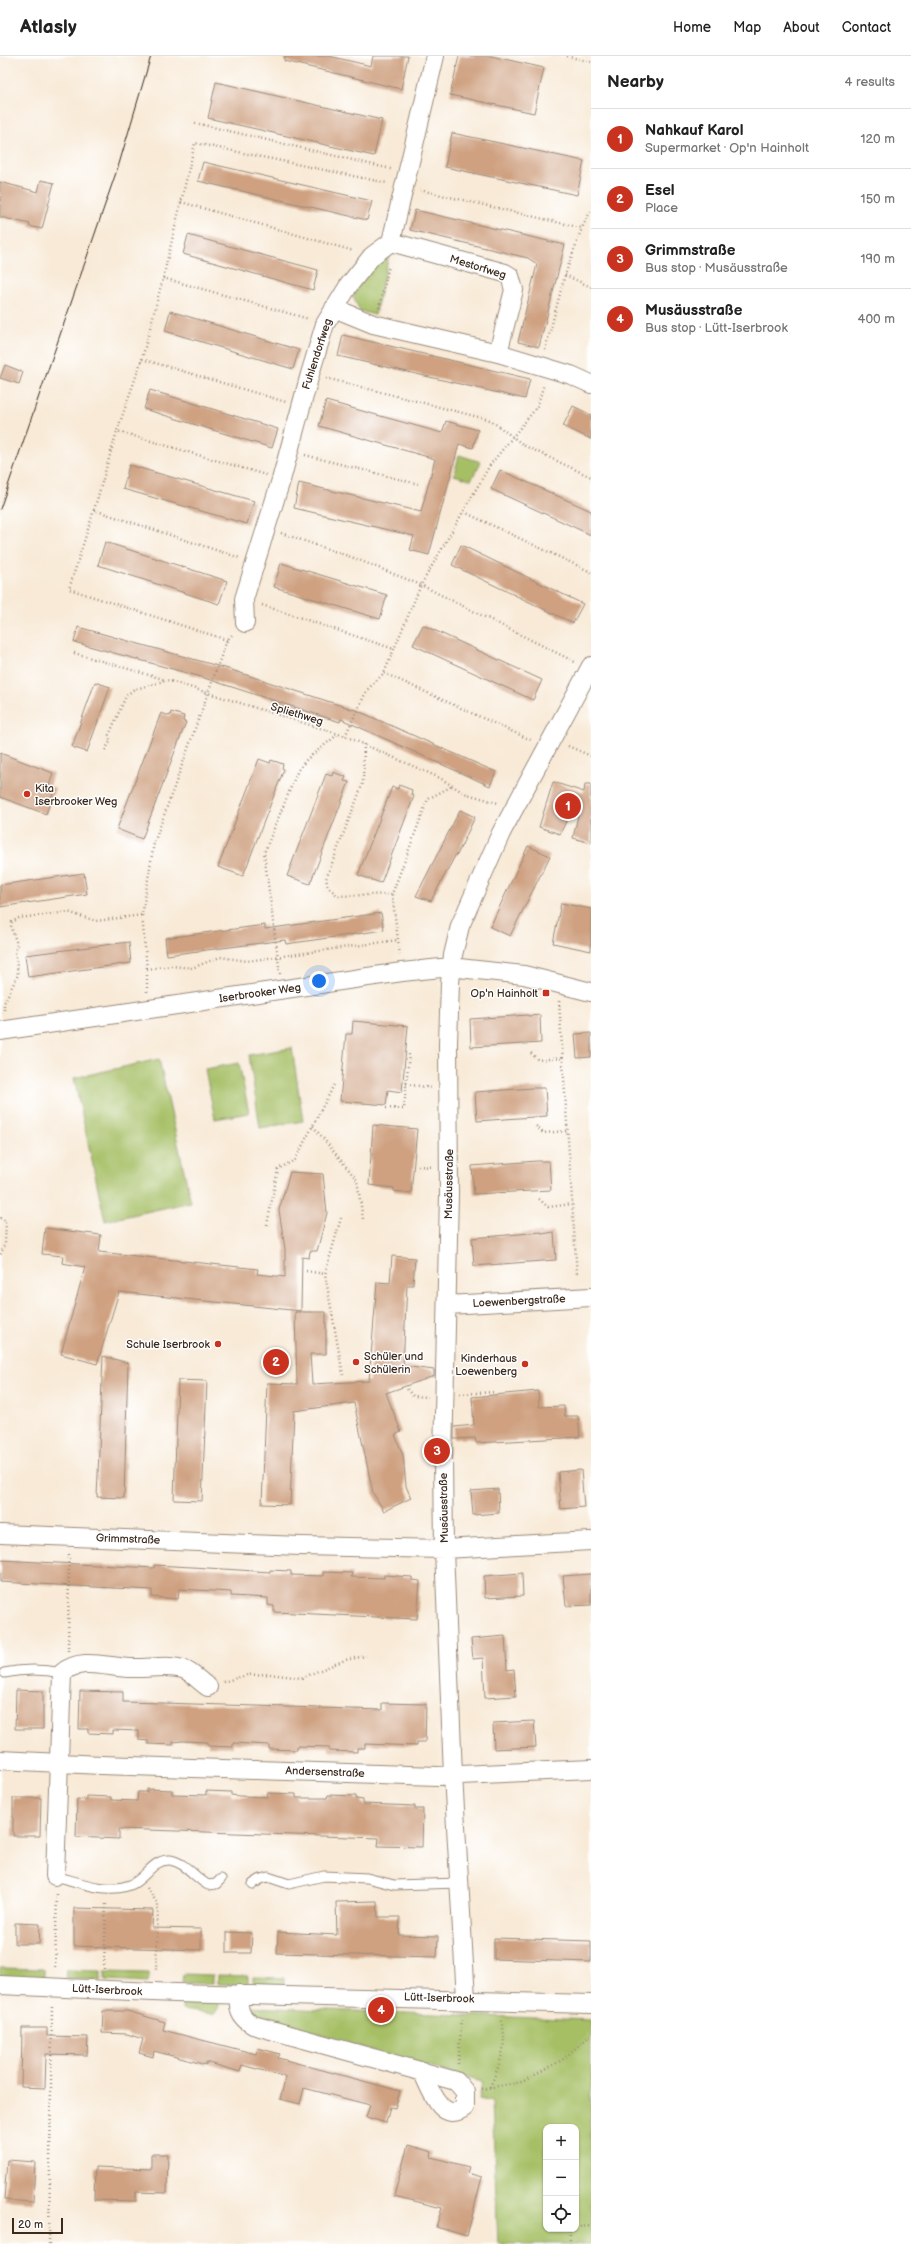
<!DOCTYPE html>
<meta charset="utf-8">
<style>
:root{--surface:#fff;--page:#f2f2f2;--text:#222;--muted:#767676;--line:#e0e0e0;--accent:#c8321e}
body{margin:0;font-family:"Balsamiq Sans",sans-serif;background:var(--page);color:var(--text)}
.controls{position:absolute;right:12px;bottom:12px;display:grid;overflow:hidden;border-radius:8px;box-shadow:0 1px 3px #0004}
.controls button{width:36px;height:36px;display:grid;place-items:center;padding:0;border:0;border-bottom:1px solid var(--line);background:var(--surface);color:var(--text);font:20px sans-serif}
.scale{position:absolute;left:12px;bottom:10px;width:51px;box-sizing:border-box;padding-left:4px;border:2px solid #3b2a1e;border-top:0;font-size:11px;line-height:14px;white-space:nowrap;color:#3b2a1e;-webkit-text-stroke:3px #fff;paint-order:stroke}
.you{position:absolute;left:319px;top:925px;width:14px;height:14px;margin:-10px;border:3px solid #fff;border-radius:50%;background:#1a73e8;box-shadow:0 0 0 6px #1a73e833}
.badge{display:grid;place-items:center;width:26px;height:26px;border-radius:50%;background:var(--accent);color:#fff;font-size:13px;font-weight:700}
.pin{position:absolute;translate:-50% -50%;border:2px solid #fff;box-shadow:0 1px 4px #0006}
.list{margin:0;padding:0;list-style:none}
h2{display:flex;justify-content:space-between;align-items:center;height:52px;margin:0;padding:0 16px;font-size:17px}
h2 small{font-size:13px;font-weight:400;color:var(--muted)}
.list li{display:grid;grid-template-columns:26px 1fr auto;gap:12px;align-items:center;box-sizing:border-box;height:60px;padding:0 16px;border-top:1px solid var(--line)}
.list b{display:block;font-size:15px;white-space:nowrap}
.list p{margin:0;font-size:13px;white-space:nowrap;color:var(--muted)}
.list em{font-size:13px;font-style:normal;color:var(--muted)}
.icon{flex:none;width:22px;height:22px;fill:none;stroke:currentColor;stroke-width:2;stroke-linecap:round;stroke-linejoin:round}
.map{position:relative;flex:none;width:591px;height:2188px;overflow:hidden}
header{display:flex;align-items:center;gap:24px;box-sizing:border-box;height:56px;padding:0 20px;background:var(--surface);border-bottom:1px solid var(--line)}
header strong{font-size:19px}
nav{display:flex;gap:22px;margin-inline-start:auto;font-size:14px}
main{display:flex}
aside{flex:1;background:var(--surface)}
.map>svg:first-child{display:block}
</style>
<header>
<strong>Atlasly</strong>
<nav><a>Home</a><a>Map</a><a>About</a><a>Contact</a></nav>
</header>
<main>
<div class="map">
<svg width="591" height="2188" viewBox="0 0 591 2188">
<rect width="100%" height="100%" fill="#fff"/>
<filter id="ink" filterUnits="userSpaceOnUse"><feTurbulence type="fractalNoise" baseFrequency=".025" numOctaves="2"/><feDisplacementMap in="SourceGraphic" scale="8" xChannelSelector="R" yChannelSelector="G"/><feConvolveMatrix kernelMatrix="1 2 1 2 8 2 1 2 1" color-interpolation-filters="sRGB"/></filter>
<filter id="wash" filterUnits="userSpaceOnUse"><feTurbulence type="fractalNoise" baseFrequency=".012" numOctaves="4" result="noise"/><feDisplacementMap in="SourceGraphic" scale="16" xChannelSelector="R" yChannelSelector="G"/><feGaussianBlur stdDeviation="0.9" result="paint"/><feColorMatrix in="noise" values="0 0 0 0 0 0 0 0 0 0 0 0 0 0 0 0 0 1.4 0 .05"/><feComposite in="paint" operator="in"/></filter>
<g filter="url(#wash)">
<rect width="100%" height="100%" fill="#f8ead7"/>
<!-- green -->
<path fill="#a6bf65" stroke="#707442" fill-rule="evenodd" d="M 390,195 L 375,259 L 360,255 L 354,243 L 354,236 L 381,200 Z
M 459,399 L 481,406 L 471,424 L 454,419 Z
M 292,992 L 303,1065 L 260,1072 L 249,999 Z
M 159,1003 L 191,1146 L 105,1165 L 74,1022 Z
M 239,1007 L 249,1057 L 215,1063 L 205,1013 Z
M 0,1912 L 44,1913 L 44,1922 L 0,1921 Z
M 67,1914 L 101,1915 L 101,1924 L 66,1923 Z
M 105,1916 L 148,1917 L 148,1926 L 105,1924 Z
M 183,1918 L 213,1919 L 213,1928 L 182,1927 Z
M 218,1919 L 248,1920 L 248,1929 L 218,1928 Z
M 253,1921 L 284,1922 L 284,1930 L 253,1929 Z
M 183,1943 L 218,1944 L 218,1953 L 213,1958 L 182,1954 Z
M 249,1951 L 591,1964 L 591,2188 L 498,2188 L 492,2046 L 479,2043 L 482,2026 L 258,1962 L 249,1955 ZM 546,2071 L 576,2071 L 576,2173 L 546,2173 Z"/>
<g id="blocks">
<!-- building -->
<path fill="#cfa181" d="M 285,0 L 329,0 L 371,10 L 373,0 L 408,0 L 401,33 L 284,5 Z
M 459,0 L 491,0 L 544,12 L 534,57 L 450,39 Z
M 216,26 L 382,64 L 374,100 L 208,62 Z
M 452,77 L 584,105 L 577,139 L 445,111 Z
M 203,106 L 372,145 L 367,164 L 198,125 Z
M 41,124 L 54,127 L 42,173 L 29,170 L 30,168 L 0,161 L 0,126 L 38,136 Z
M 415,154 L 565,189 L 539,291 L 518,286 L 537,208 L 528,202 L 410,174 Z
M 188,179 L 318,214 L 313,234 L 183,198 Z
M 170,255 L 299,294 L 293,313 L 165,275 Z
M 343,279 L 530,323 L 525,343 L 338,300 Z
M 5,309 L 23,316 L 19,328 L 0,322 Z
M 150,334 L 278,373 L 272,392 L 144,353 Z
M 326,345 L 442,377 L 446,365 L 478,374 L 473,392 L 459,388 L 429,499 L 410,494 L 414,480 L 294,452 L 299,427 L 421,456 L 435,403 L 319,370 Z
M 573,350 L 591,359 L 591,383 L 563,370 Z
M 129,409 L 254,445 L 247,468 L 123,433 Z
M 500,414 L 591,455 L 591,479 L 491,433 Z
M 105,486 L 227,525 L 219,548 L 98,509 Z
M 461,489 L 583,548 L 573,567 L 452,509 Z
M 281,507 L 387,539 L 380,563 L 274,531 Z
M 423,569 L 542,624 L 533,644 L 413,589 Z
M 78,571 L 225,612 L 358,655 L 496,716 L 490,730 L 341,663 L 340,666 L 198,620 L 74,586 Z
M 95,626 L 110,631 L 87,696 L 72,691 Z
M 171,656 L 184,660 L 183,665 L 186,666 L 142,783 L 117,773 L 161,657 L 170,660 Z
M 0,697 L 53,717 L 49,730 L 55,732 L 46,758 L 0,741 Z
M 259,703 L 270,707 L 271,704 L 283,708 L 282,712 L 284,713 L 243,820 L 218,811 Z
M 333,716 L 346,721 L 344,725 L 349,726 L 310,828 L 287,820 L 326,718 L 332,720 Z
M 553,726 L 584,736 L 585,728 L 591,728 L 591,787 L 573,782 L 580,751 L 574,749 L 560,778 L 539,771 Z
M 399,729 L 412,734 L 411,738 L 414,740 L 381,827 L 358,819 L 392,731 L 398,733 Z
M 460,754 L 475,761 L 457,799 L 456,798 L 431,845 L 416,840 Z
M 528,790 L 550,800 L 510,880 L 490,871 Z
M 84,817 L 87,838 L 0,851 L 0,829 Z
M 561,847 L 591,853 L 591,895 L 553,887 Z
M 381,857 L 384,874 L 286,888 L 285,884 L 167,899 L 165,882 L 265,869 L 265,873 Z
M 129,886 L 131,907 L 28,921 L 25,899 Z
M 528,959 L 528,960 L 540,959 L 541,987 L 471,991 L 470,963 Z
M 353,965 L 408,970 L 402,1036 L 388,1034 L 386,1049 L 340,1045 L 346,978 L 352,978 Z
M 591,977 L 591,1001 L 577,1002 L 575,978 Z
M 533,1032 L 545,1032 L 547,1060 L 477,1065 L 475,1036 Z
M 373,1069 L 417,1073 L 411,1137 L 394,1135 L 394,1132 L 369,1129 Z
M 537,1105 L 549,1105 L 551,1134 L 474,1138 L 472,1110 Z
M 290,1116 L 323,1118 L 327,1157 L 317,1195 L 310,1195 L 309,1202 L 302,1201 L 301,1255 L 119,1236 L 97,1308 L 61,1298 L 85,1211 L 62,1207 L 63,1200 L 42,1198 L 45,1172 L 101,1179 L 99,1196 L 258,1213 L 257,1218 L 285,1221 L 285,1193 L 279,1154 Z
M 542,1176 L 542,1178 L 554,1176 L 556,1204 L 474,1210 L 472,1182 Z
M 392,1200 L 415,1202 L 413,1229 L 407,1229 L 403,1310 L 434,1314 L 434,1320 L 386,1337 L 401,1376 L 395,1379 L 403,1399 L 406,1430 L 411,1442 L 384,1455 L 373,1437 L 354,1347 L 294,1355 L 290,1449 L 262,1448 L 267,1327 L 297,1328 L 295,1256 L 326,1256 L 326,1298 L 310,1298 L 312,1328 L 369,1325 L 377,1226 L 390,1227 Z
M 103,1300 L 128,1307 L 124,1442 L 97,1441 Z
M 178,1324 L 207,1325 L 202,1445 L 174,1444 Z
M 538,1335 L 539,1351 L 564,1350 L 565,1360 L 578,1360 L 580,1381 L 476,1387 L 475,1382 L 454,1383 L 454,1371 L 474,1369 L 472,1341 Z
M 581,1414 L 584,1451 L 561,1453 L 558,1416 Z
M 498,1433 L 499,1457 L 473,1459 L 471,1435 Z
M 0,1504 L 154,1512 L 154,1509 L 192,1511 L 270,1516 L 270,1514 L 291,1515 L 291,1519 L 323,1520 L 323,1516 L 352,1517 L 351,1521 L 384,1522 L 384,1519 L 412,1521 L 412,1524 L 420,1525 L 417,1563 L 274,1556 L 274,1550 L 268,1549 L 268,1542 L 231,1540 L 231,1536 L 179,1533 L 178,1543 L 152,1541 L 152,1534 L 0,1526 Z
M 522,1517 L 523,1540 L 485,1542 L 484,1520 Z
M 591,1518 L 591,1549 L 566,1550 L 563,1520 Z
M 505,1580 L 507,1614 L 514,1613 L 516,1640 L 485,1642 L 483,1602 L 473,1603 L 471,1583 Z
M 16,1634 L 43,1635 L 43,1673 L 15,1673 Z
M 80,1635 L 123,1636 L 123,1646 L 162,1647 L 382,1654 L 382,1647 L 426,1648 L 425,1686 L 417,1686 L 417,1690 L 365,1688 L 365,1692 L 357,1692 L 357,1696 L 329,1695 L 329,1691 L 297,1690 L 297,1694 L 269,1693 L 269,1689 L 233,1687 L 233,1691 L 208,1690 L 208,1686 L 182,1685 L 173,1686 L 173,1689 L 148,1688 L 148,1685 L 139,1684 L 139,1675 L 113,1674 L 113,1678 L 88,1677 L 88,1673 L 79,1673 Z
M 534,1665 L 536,1691 L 494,1693 L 493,1667 Z
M 147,1733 L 172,1734 L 172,1738 L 206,1739 L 206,1735 L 231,1736 L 231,1739 L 240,1740 L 268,1741 L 267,1737 L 296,1738 L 296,1742 L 327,1742 L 328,1739 L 356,1740 L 356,1743 L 363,1744 L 363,1748 L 415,1750 L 415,1753 L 423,1753 L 422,1791 L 378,1790 L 379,1782 L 119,1773 L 119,1783 L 76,1781 L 77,1743 L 86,1744 L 86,1740 L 111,1741 L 111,1744 L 137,1745 L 138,1736 L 147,1736 Z
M 13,1742 L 41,1742 L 40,1780 L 13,1780 Z
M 377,1845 L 378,1861 L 400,1861 L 399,1879 L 438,1880 L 437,1901 L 277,1897 L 278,1876 L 337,1879 L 336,1846 Z
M 74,1852 L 153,1854 L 152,1872 L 201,1873 L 201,1894 L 74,1890 Z
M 15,1867 L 40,1868 L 39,1888 L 15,1888 Z
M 227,1876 L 252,1877 L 251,1897 L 227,1897 Z
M 494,1882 L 591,1885 L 591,1906 L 494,1903 Z
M 103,1955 L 127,1955 L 165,1966 L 163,1974 L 256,1998 L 258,1992 L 280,1998 L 278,2002 L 400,2035 L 395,2052 L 390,2051 L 386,2067 L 366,2061 L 370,2049 L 304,2032 L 300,2048 L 280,2043 L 286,2021 L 242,2009 L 240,2016 L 206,2006 L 206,2009 L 154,1995 L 153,2001 L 139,1997 L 143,1983 L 127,1978 L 102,1977 Z
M 22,1972 L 47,1972 L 47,1980 L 88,1981 L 87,1999 L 46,1998 L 45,2032 L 21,2031 Z
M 408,2089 L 432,2096 L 431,2101 L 469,2111 L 467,2117 L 482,2121 L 467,2180 L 436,2171 L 442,2152 L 394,2140 Z
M 151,2098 L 168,2098 L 167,2137 L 136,2136 L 136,2145 L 94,2144 L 95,2111 L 151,2113 Z
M 7,2104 L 35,2106 L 33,2146 L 4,2144 Z"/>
</g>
</g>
<g filter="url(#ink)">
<use href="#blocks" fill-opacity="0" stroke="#9a8a7a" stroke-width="1"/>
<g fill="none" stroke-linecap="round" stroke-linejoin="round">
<!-- service casing -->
<g stroke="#9a8a7a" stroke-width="11">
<path id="service" d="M 4,1617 C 24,1613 42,1613 62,1617
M 55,1820 C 79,1826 106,1838 130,1829 C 145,1824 152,1803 170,1804 C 185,1806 195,1822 208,1829 L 216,1828 L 221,1823
M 253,1828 L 261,1823 L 268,1821 L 289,1828 L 324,1820 L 367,1822 L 394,1829 L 460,1827"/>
</g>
<!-- minor casing -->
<g stroke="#9a8a7a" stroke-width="20">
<path id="minor" d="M 391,186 L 505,217 L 510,220 L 514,234 L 498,297
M 334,252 L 373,268 L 498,297 L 571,319 L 591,328
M 245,567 L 244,543 L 281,424 L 310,318 L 325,268 L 349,229 L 372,200 L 391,186 L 435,0
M 0,975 L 402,916 L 451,911 L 468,913 L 524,919 L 591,936
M 447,1249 L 591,1241
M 0,1478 L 301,1490 L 444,1493 L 591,1485
M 0,1704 L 101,1709 L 438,1720 L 591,1713
M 55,1820 L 62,1617 C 81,1600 109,1612 131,1612 C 149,1613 165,1608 183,1613 C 192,1616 200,1626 208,1631
M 0,1929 L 175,1937 L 591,1948
M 239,1938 C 238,1953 239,1961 253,1969 L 456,2025 L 465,2036 L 465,2051 C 441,2070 430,2031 422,2015
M 466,1943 L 453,1719 L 444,1493 L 443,1402 L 449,1138 L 448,987 L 450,927 L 453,899 L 460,870 L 501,777 L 591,610"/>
</g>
<!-- path -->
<path stroke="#9a8a7a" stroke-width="2.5" stroke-dasharray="1 3" stroke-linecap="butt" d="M 567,0 L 591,6
M 195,67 L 391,113
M 420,134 L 582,172 L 591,154
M 181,146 L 354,195
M 565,219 L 591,231
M 163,222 L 309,263
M 379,252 L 389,210
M 545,294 L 565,219 L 582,172
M 142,303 L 163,222 L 195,87 L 387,127
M 326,322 L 490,364 L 525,390 L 591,421
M 305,399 L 418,428
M 266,419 L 117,375 L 142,303 L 286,346
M 94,454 L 117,375
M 464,456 L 591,516
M 281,477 L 354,502 L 421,529 L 575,606
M 262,549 L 394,593
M 227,584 L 69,533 L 94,454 L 240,502
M 74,597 L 166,624
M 384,617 L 533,685
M 345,680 L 367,634 L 384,617 L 421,529 L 490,409 L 537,351 L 544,328
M 364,688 L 363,727 L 326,823 L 328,831 L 338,840 L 392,838
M 568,690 L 591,700
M 105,694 L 110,686 L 109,679 L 126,640 L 133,634 L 167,624 L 345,680 L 440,722 L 464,737 L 498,747
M 400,899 L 392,838 L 428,743 L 452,730
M 147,913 L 171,910 L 192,912 L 220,901 L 247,905 L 398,884
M 280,918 L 264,797 L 298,714 L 307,703 L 337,679
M 147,936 L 147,913 L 142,859 L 154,787 L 227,584 L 232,579
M 559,945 L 577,1220
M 4,958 L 4,947 L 18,919 L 15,896 L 17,888 L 11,871 L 12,866 L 19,862 L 68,856 L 96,865 L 142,859
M 531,997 L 538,1004 L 563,1002
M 406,1028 L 432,1032
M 386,1052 L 404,1053 L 409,998
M 313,1070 L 357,1124 L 363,1163
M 536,1070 L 543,1077 L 567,1075
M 418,1110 L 432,1111
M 539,1143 L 548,1151 L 572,1148
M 0,1162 L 6,1165 L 5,1188 L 0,1199
M 341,1162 L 325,1218 L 343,1319
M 267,1169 L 278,1113 L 295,1104 L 334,1029
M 306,1215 L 325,1218
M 407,1333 L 413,1340 L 428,1341
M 460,1338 L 495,1336
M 68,1595 L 69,1498
M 223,1626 L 247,1619 L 270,1618 L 301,1622 L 345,1604 L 366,1600
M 147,1832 L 158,1848 L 156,1915
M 55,1911 L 57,1836
M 104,1913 L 106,1845
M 458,2008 L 462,1961
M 490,2031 C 499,2010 510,1985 500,1963
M 481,2033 L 522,2026 L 562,2004 L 591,1979
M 576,2171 L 591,2170
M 49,2188 L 52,1948
M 570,2188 L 570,2173"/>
<!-- service -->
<use href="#service" stroke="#fff" stroke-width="9"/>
<!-- minor -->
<use href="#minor" stroke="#fff" stroke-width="18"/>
<!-- tram -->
<path stroke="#3b2a1e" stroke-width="1" d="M 0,453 L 119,108 L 151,0"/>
</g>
</g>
<!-- markers -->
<g fill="#c8321e" stroke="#fff" stroke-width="1.5">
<circle cx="27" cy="738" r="4"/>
<rect x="542" y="933" width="8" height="8" rx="2"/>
<circle cx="218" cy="1288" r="4"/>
<circle cx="356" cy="1306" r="4"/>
<circle cx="525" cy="1308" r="4"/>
</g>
<g text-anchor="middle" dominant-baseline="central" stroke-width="3" stroke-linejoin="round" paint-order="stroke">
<!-- street labels -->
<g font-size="11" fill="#3b2a1e" stroke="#fff">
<text transform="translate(478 211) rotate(17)">Mestorfweg</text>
<text transform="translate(317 298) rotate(-72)">Fuhlendorfweg</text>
<text transform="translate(297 658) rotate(17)">Spliethweg</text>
<text transform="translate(260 937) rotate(-8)">Iserbrooker Weg</text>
<text transform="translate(449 1128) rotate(-89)">Musäusstraße</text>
<text transform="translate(519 1245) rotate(-3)">Loewenbergstraße</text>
<text transform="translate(444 1452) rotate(-91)">Musäusstraße</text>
<text transform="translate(128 1483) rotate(2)">Grimmstraße</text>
<text transform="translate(325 1716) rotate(2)">Andersenstraße</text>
<text transform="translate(107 1934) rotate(3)">Lütt-Iserbrook</text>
<text transform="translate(439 1942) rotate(2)">Lütt-Iserbrook</text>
</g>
<!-- poi labels -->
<g font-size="11" fill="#3b2a1e" stroke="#fff" text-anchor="end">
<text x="35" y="732" text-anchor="start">Kita<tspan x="35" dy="13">Iserbrooker Weg</tspan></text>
<text x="538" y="937">Op'n Hainholt</text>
<text x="210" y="1288">Schule Iserbrook</text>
<text x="364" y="1300" text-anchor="start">Schüler und<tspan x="364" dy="13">Schülerin</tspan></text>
<text x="517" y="1302">Kinderhaus<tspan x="517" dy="13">Loewenberg</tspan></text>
</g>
</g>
</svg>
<div class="controls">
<button>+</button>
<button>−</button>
<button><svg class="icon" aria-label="locate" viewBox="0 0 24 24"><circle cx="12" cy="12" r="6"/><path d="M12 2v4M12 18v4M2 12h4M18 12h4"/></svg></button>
</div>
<div class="scale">20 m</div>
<div class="you"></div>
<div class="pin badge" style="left:568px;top:750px">1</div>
<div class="pin badge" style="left:276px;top:1306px">2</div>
<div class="pin badge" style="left:437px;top:1395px">3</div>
<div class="pin badge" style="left:381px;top:1954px">4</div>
</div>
<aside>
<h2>Nearby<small>4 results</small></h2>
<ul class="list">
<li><span class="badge">1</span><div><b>Nahkauf Karol</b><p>Supermarket · Op'n Hainholt</p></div><em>120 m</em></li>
<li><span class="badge">2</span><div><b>Esel</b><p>Place</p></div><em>150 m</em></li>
<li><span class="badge">3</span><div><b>Grimmstraße</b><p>Bus stop · Musäusstraße</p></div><em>190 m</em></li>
<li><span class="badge">4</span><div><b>Musäusstraße</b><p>Bus stop · Lütt-Iserbrook</p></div><em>400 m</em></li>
</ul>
</aside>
</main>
